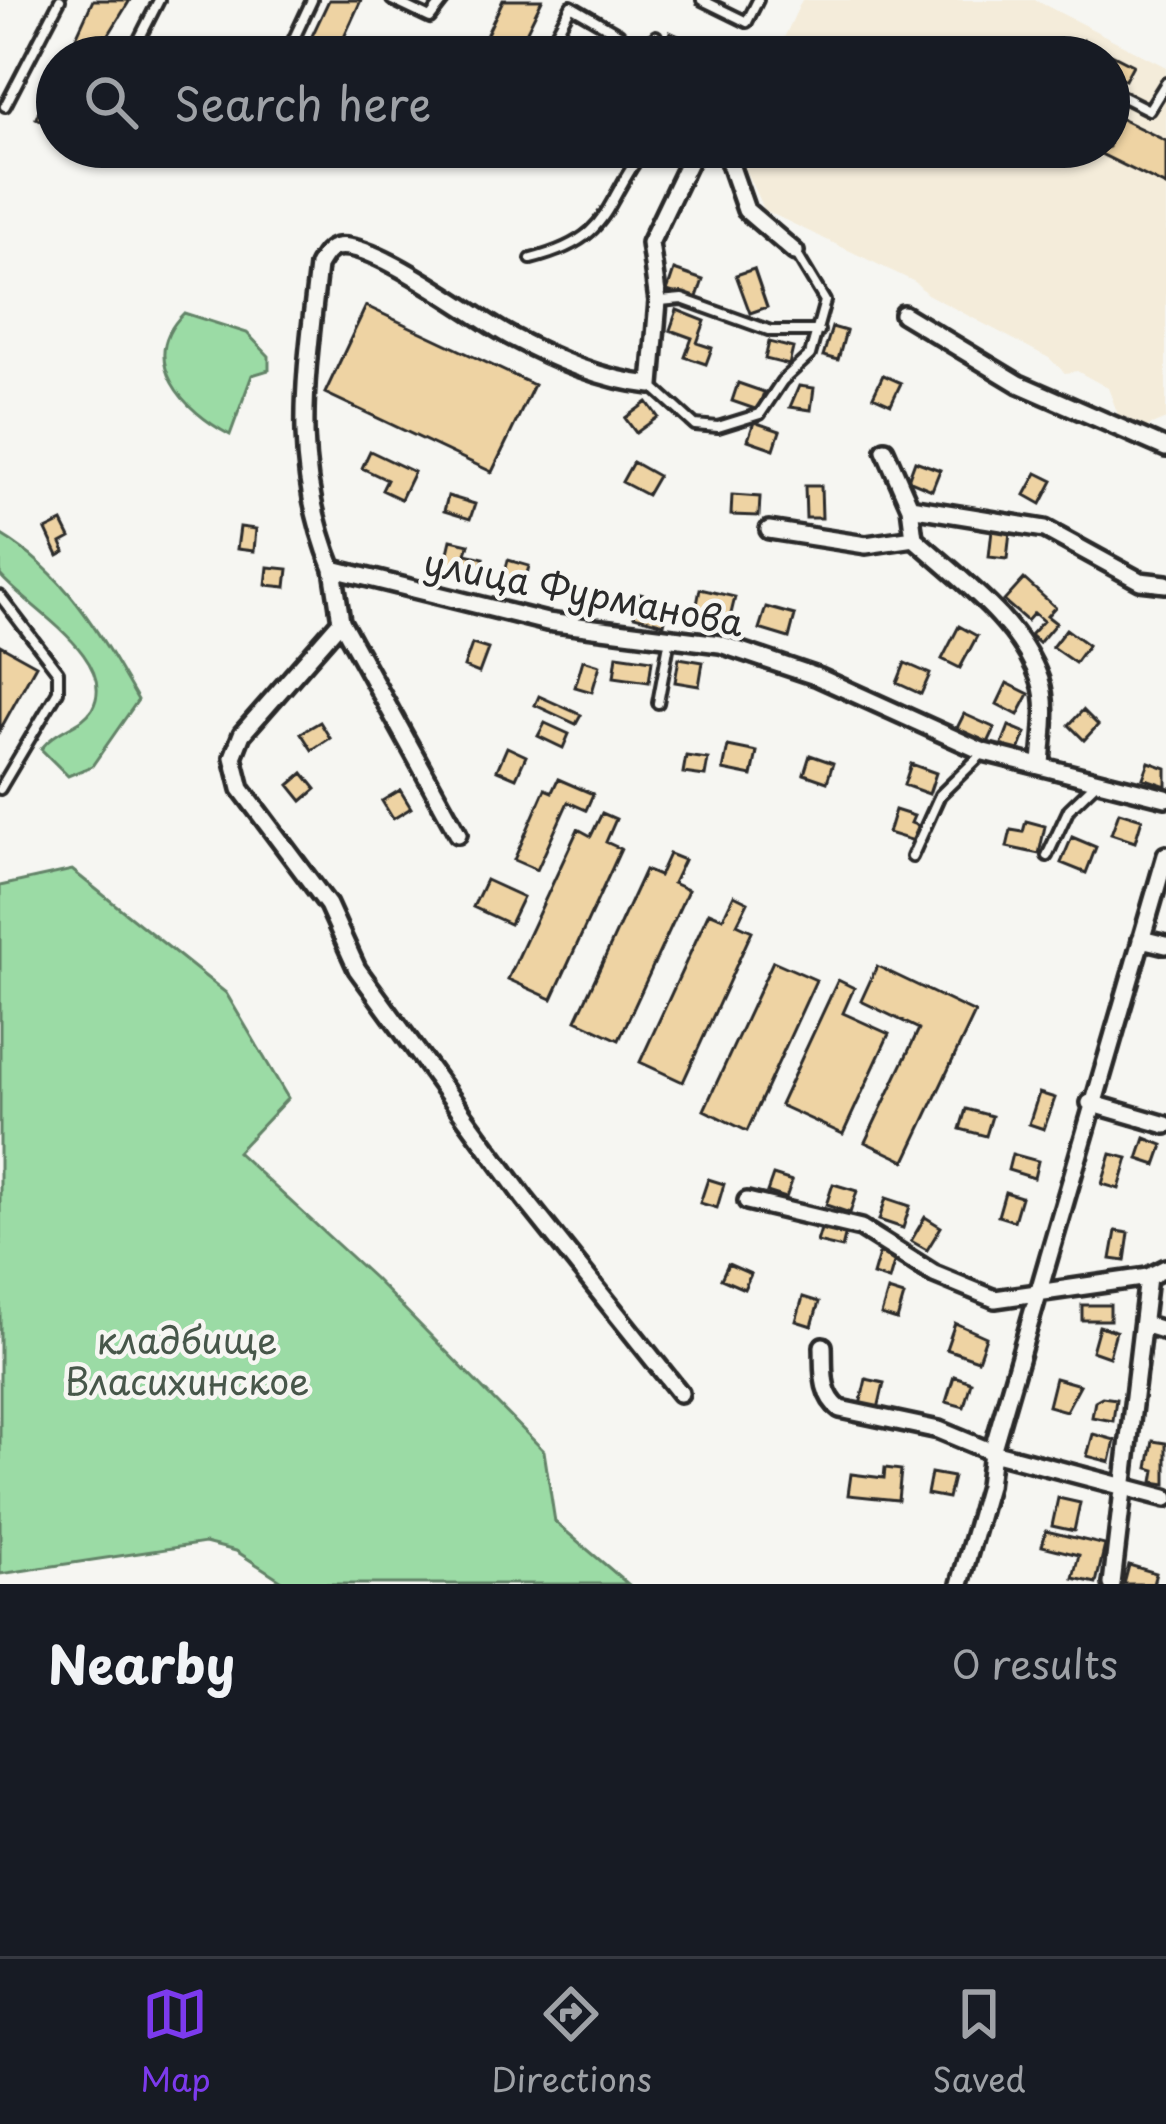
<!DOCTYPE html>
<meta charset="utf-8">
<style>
:root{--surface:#171b24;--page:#242831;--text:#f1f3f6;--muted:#9ea1a6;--line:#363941;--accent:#7c3aed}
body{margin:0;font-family:"Playpen Sans",sans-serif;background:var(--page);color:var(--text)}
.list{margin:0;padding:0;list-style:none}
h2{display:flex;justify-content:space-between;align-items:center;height:156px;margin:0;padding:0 48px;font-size:51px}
h2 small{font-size:39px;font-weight:400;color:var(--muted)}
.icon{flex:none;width:66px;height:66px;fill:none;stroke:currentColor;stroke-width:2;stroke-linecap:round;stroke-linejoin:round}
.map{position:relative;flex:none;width:1166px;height:1584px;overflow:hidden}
.search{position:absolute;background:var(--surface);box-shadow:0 3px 9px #0004;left:36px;right:36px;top:36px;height:132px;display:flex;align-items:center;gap:30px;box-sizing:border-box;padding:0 42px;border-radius:66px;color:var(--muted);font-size:45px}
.sheet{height:372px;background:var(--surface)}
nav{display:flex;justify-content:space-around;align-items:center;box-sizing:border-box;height:168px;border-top:3px solid var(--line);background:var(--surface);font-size:33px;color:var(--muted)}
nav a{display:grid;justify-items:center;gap:6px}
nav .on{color:var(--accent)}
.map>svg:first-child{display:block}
</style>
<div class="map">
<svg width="1166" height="1584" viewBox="0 0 1166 1584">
<rect width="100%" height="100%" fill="#f6f6f2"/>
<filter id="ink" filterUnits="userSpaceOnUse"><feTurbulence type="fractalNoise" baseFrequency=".00833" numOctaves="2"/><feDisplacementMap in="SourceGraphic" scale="24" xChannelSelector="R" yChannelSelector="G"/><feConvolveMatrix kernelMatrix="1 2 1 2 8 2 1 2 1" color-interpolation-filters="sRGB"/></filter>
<g filter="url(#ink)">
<!-- built -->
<path fill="#f4ecda" d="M 802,0 L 1035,0 L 1166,67 L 1166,419 L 1142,429 L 1119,417 L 1108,388 L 1077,371 L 1065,373 L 1049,358 L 927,294 L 915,282 L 764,210 L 734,147 L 1109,147 L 1109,57 L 775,57 Z"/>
<!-- green -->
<path fill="#9bdba5" stroke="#638368" stroke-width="3" d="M 184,313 L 247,333 L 269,356 L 269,370 L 252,375 L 230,435 C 184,411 136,360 184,313 Z
M 0,534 C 67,574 100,634 138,700 L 92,766 L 68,776 L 41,749 C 57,728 82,726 92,709 C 120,659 28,608 0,575 Z
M 72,870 L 226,993 L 288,1098 L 237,1152 L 374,1278 L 544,1451 L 555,1522 L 628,1584 L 287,1584 L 236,1551 L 205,1543 L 0,1574 L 0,886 Z"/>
<!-- building -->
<path fill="#eed3a3" stroke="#2b2b2b" stroke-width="3" d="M 93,0 L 130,0 L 95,57 L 67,57 Z
M 329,0 L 361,0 L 335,57 L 302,57 Z
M 503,0 L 542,0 L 514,57 L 476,57 Z
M 670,32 L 699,45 L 693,57 L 658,57 Z
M 1084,40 L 1133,65 L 1125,80 L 1109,72 L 1109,57 L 1076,55 Z
M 57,69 L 57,129 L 36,118 Z
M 1115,116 L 1166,141 L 1166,186 L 1097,152 L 1109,147 Z
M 754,269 L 767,307 L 750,313 L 736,275 Z
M 674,270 L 703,280 L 696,300 L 667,291 Z
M 366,306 L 534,385 L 492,472 L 325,393 Z
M 677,310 L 705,321 L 697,343 L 712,348 L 706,364 L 685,357 L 692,338 L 670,330 Z
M 832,327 L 846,331 L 838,360 L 823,356 Z
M 769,342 L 793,348 L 789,365 L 765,359 Z
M 883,375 L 901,383 L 891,404 L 873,396 Z
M 738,383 L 764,392 L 758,410 L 732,401 Z
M 799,386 L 814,388 L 811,410 L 790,407 Z
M 647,402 L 658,417 L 636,433 L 625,418 Z
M 754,422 L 780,431 L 774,449 L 748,440 Z
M 370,451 L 414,472 L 401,499 L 382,490 L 387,480 L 362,468 Z
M 915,461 L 940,470 L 932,490 L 908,480 Z
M 633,462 L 658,476 L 647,495 L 622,482 Z
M 1037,473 L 1053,481 L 1041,504 L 1025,495 Z
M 805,486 L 821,486 L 822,518 L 806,518 Z
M 732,495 L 760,497 L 759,516 L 731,515 Z
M 448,496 L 475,504 L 470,519 L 444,511 Z
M 62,522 L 70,538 L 61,543 L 65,552 L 58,556 L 46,530 Z
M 240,527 L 256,529 L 254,551 L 237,549 Z
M 992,530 L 1010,532 L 1007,559 L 989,557 Z
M 451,540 L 469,544 L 466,554 L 484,558 L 478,579 L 445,565 Z
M 508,560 L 529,566 L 522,593 L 501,587 Z
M 268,567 L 288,569 L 286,587 L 266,585 Z
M 1024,579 L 1055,607 L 1047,616 L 1056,623 L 1039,643 L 1030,635 L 1043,621 L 1034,613 L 1027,621 L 1004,601 Z
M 700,589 L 735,597 L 729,622 L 695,615 Z
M 640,594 L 669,601 L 664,624 L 634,616 Z
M 766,607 L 795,615 L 789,638 L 759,629 Z
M 959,626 L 977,636 L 960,668 L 942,659 Z
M 1066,629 L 1088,645 L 1075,663 L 1052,647 Z
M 472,644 L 488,649 L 479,673 L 464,667 Z
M 0,645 L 36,665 L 0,730 Z
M 617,655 L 652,660 L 649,682 L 614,677 Z
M 679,658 L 703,662 L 699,686 L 675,682 Z
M 583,660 L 600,665 L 592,692 L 575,687 Z
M 905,663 L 930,674 L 921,694 L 897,683 Z
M 1007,683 L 1029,694 L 1018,715 L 997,704 Z
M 539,696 L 581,715 L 576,724 L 535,705 Z
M 1083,710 L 1098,725 L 1084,740 L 1069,725 Z
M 964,714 L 995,728 L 987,745 L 956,730 Z
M 320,722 L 330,738 L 312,750 L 301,733 Z
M 545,723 L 569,734 L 563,748 L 538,736 Z
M 1009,726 L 1026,733 L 1017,755 L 1000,749 Z
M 728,746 L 757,752 L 752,776 L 723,770 Z
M 507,747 L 526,756 L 516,778 L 497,770 Z
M 810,755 L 833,763 L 827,782 L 804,774 Z
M 686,756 L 708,759 L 705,776 L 683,773 Z
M 1149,762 L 1166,768 L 1166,786 L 1143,778 Z
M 911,764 L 936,773 L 929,794 L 904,785 Z
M 303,773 L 316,789 L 302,801 L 289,785 Z
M 558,779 L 593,794 L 586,810 L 568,802 L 537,870 L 514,860 L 545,789 L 552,792 Z
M 400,790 L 411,808 L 393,819 L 382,801 Z
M 895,810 L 914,816 L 911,823 L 919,826 L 914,841 L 888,833 Z
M 1119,812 L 1142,819 L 1135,842 L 1111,834 Z
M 602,813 L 616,819 L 606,842 L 621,849 L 552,999 L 508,979 L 578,829 L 591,836 Z
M 1026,821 L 1045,826 L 1039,854 L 1007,847 L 1011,830 L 1023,832 Z
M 1072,837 L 1096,847 L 1086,873 L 1061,863 Z
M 669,854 L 684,860 L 673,883 L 688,890 L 619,1040 L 576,1020 L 645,870 L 659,876 Z
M 486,880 L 523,897 L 510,924 L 473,907 Z
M 734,895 L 748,902 L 737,924 L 752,931 L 683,1082 L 640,1062 L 709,912 L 723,918 Z
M 773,961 L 816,980 L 747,1131 L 704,1110 Z
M 877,966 L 975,1013 L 905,1161 L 865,1142 L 919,1029 L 861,1001 Z
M 838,980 L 854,988 L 843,1013 L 889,1034 L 843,1134 L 780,1105 Z
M 1039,1093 L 1055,1098 L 1044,1129 L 1029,1124 Z
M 966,1109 L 992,1116 L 986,1136 L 960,1129 Z
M 1145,1138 L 1163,1145 L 1156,1165 L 1138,1159 Z
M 1012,1154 L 1038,1161 L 1034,1178 L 1008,1170 Z
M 1111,1154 L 1128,1158 L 1119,1189 L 1102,1184 Z
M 773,1175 L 792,1181 L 786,1198 L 767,1192 Z
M 708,1179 L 724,1184 L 717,1208 L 700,1203 Z
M 833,1184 L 857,1191 L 850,1213 L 826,1205 Z
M 1005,1192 L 1021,1197 L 1014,1221 L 998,1216 Z
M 886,1198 L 910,1206 L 903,1228 L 879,1220 Z
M 925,1217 L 941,1227 L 927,1250 L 911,1241 Z
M 822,1226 L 846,1232 L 842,1248 L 817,1242 Z
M 1116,1231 L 1129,1233 L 1125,1261 L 1111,1259 Z
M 880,1251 L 896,1256 L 889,1280 L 873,1275 Z
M 728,1264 L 751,1274 L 744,1289 L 721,1279 Z
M 888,1291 L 904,1296 L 897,1320 L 881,1315 Z
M 803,1297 L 819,1302 L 812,1326 L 796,1321 Z
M 1082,1305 L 1110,1305 L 1110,1320 L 1082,1320 Z
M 955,1323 L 986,1337 L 978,1360 L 946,1349 Z
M 1099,1326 L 1116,1331 L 1109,1357 L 1092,1351 Z
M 954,1376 L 971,1382 L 964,1407 L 946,1402 Z
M 1055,1378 L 1080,1385 L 1066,1411 L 1048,1406 Z
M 866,1379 L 884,1383 L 878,1409 L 860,1405 Z
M 1102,1397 L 1116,1399 L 1113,1421 L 1092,1417 L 1095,1401 Z
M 1093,1434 L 1115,1440 L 1110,1462 L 1087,1456 Z
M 1153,1441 L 1166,1443 L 1166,1484 L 1153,1482 L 1155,1470 L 1148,1468 Z
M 885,1468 L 901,1470 L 898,1500 L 848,1495 L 851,1474 L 884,1478 Z
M 931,1473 L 953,1477 L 948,1498 L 927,1494 Z
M 1058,1498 L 1080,1503 L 1074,1531 L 1052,1526 Z
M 1046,1531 L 1105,1545 L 1096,1583 L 1073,1578 L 1079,1555 L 1042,1546 Z
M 1129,1565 L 1156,1573 L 1153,1584 L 1124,1584 Z"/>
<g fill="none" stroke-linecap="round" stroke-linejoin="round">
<!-- service casing -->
<g stroke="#2b2b2b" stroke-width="16">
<path id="service" d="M 392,0 L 430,18 L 444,0
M 702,0 L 747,22 L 758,0
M 289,49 L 312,0
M 130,57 L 159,0
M 543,57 L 571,6 L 619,34 L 608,57
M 646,57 L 656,36
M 1109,90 L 1149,110 L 1166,83
M 5,106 L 60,0
M 531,259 C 615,237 601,205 646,147
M 660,301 L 682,299 L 771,331 L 819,331
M 652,386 L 695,425 L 718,427 L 760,414 L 782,381 L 810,355 L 825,301 L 796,253
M 0,596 L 58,672 L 58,691 L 0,789
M 658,703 L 670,638
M 1047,856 L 1069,809 L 1097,782
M 912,857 L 940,795 L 983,753"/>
</g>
<!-- minor casing -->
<g stroke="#2b2b2b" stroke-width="24">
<path id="minor" d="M 724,147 L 746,210 L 795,252
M 903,314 L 1019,384 L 1166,448
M 885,450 L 910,507 L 1045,529 L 1140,581 L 1166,584
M 910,507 L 914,538 C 959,579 1019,620 1040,680 C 1049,705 1042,740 1041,766
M 769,530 L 866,545 L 914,538
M 333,569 C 290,464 306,376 318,266 C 323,258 327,249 337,247 C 374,240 475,318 510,336 C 554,359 602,380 651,385 L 658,301 L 650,243 L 696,147
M 341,621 L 242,734 L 233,757 L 241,789 L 328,905 L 357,969 L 524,1198 L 680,1393
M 458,834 L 341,621 L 333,569 L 547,622 L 720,644 L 818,677 L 984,752 L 1166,798
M 1166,855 L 992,1452 L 1166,1498
M 1141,939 L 1166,945
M 1090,1103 L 1166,1125
M 747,1201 L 861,1228 L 934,1274 L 995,1299 L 1148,1277 L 1166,1268
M 1143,1324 L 1166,1331
M 823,1346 C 824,1369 820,1394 840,1409 L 939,1430 L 992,1452 L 988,1486 L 960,1584
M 1112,1584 L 1148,1277"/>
</g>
<!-- service -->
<use href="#service" stroke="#f6f6f2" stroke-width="8"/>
<!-- minor -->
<use href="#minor" stroke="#f6f6f2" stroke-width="15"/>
</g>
</g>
<g text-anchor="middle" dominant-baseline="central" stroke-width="9" stroke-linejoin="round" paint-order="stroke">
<!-- street labels -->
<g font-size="36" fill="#2b2b2b" stroke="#f6f6f2">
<text transform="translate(584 591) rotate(11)">улица Фурманова</text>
</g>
<!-- park labels -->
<g font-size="36" fill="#47574a" stroke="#f6f6f2">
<text x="187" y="1339">кладбище<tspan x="187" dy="41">Власихинское</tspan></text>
</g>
</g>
</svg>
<div class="search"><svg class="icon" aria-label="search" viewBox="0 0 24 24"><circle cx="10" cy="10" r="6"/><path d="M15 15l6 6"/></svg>Search here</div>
</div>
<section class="sheet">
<h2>Nearby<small>0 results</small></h2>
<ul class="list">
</ul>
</section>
<nav>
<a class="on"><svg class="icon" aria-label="map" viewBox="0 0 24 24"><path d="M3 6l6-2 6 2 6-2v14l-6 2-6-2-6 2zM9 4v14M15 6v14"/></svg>Map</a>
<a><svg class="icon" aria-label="directions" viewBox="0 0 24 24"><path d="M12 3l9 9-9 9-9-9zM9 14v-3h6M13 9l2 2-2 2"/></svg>Directions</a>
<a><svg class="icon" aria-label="saved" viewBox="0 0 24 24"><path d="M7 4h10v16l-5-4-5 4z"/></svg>Saved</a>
</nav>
